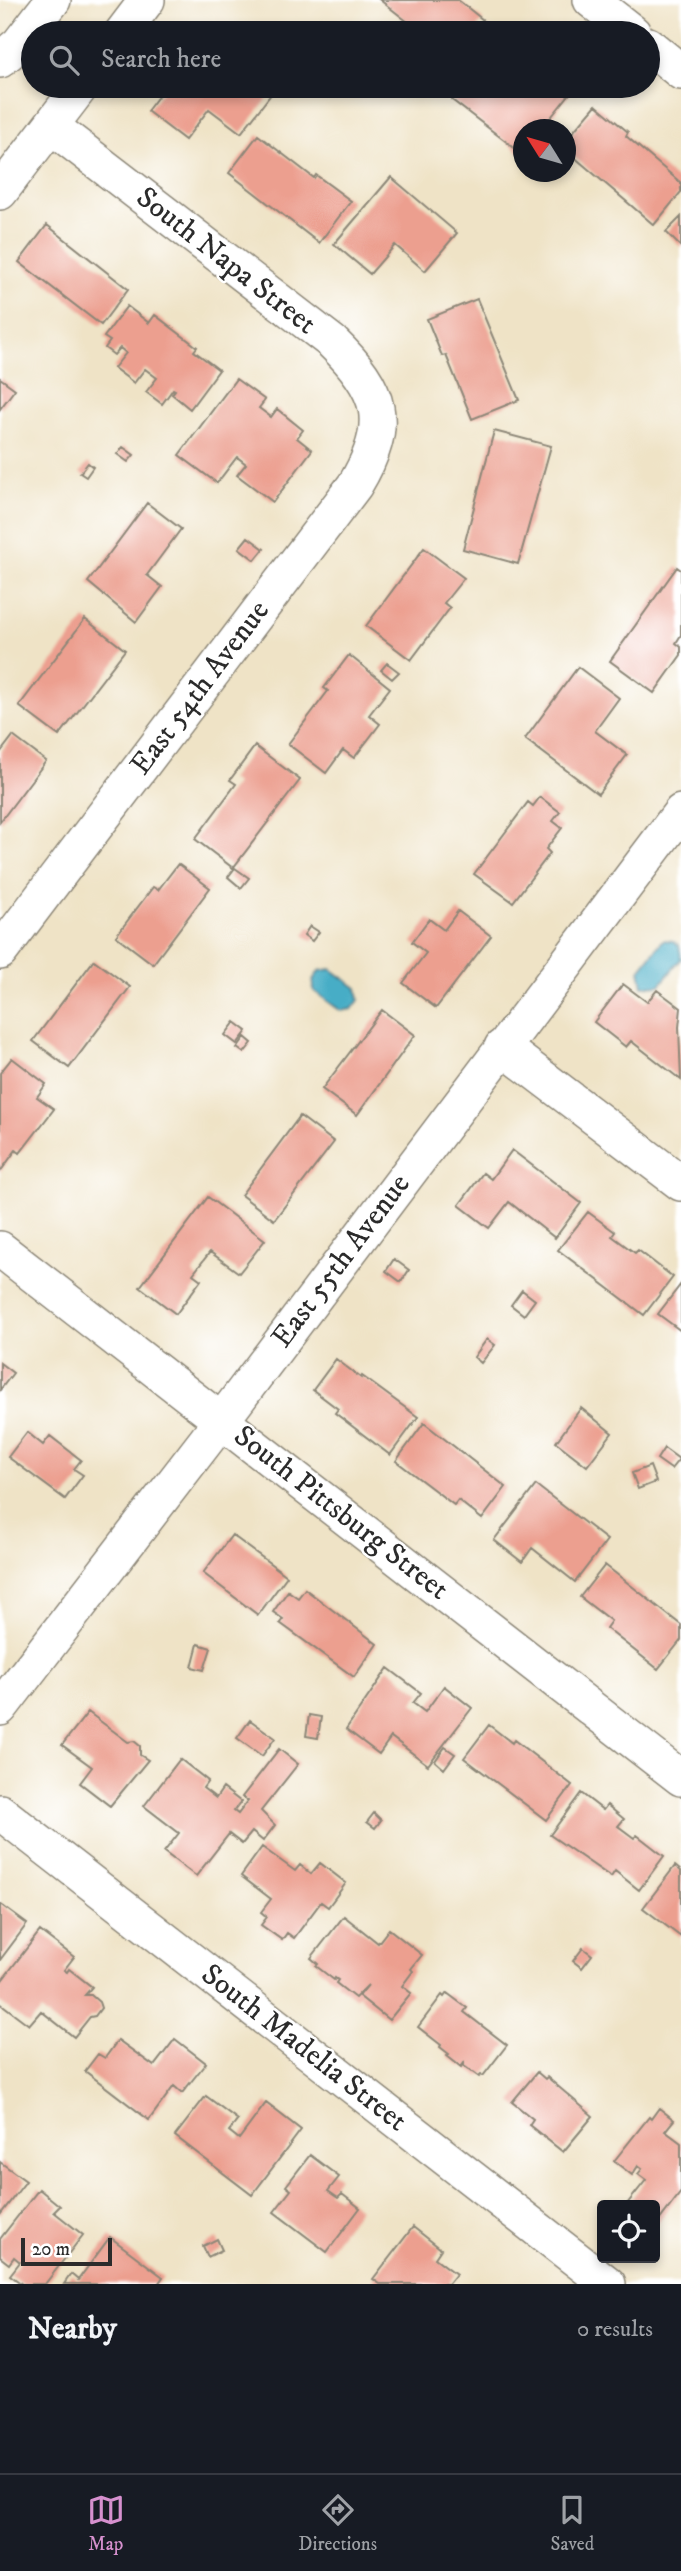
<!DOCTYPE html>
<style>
:root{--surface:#171b24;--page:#20242c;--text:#f1f3f6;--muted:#9ea1a6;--line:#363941;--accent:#d690ce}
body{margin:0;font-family:"IM FELL DW Pica",serif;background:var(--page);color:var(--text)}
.controls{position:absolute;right:21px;bottom:21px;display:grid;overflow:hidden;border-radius:7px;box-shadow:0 4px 10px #0003}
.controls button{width:63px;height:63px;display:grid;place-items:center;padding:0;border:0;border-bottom:2px solid var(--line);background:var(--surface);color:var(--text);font:35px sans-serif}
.compass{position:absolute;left:513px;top:119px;width:63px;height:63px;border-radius:50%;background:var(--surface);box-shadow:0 4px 10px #0003;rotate:307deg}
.scale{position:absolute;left:21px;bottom:18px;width:91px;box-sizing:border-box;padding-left:7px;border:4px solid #2b2b2b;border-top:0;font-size:19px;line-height:24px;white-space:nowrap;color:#2b2b2b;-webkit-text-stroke:5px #fff;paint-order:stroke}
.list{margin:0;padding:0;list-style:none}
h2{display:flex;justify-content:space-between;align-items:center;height:91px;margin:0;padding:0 28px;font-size:30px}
h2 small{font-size:23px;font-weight:400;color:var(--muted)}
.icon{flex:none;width:38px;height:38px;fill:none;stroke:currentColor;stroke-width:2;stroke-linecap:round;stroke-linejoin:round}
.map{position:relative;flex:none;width:681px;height:2284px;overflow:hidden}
.search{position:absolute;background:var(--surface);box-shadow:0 4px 10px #0003;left:21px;right:21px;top:21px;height:77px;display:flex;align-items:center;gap:18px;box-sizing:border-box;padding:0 24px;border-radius:38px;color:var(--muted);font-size:26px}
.sheet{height:189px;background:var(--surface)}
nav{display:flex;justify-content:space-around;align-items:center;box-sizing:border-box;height:98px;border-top:2px solid var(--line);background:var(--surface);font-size:19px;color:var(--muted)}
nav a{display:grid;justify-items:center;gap:4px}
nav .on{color:var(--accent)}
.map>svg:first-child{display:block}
</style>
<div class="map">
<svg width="681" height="2284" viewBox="0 0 681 2284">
<rect width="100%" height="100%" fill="#fff"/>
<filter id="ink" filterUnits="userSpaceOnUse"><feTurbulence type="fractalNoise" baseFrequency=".0143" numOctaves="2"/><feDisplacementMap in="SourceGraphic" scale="14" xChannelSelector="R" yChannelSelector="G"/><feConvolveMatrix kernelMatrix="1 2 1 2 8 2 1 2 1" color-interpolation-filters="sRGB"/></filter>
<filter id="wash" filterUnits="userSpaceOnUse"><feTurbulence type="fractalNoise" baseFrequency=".00686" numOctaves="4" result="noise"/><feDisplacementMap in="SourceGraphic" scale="28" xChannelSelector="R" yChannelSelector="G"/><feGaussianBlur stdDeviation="1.57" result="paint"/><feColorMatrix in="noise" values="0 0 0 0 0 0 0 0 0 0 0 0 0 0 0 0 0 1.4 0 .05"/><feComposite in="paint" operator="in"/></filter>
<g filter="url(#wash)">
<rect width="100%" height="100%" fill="#efe3c6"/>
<!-- water -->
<path fill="#47adc6" stroke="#396c78" stroke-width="2" d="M 663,940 L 673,941 L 679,945 L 681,959 L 660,985 L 643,986 L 640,970 Z
M 331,969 L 357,988 L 359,1000 L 352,1009 L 341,1011 L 314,991 L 313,980 L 319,971 Z"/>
<g id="blocks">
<!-- building -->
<path fill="#ec9f8f" d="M 380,0 L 458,0 L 483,20 L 473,33 L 412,33 L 410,31 L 413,26 Z
M 166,86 L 263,86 L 272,93 L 241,133 L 209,109 L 185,140 L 147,111 Z
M 463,86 L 516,86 L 520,89 L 523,86 L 576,86 L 548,121 L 553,125 L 550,130 L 524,130 L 524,149 L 521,153 L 452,100 Z
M 596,105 L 628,132 L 626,136 L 681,183 L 681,192 L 654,225 L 566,150 L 566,140 Z
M 258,135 L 314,178 L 316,175 L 351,201 L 319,243 L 229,173 Z
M 391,177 L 457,233 L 425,271 L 395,245 L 370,274 L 334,244 Z
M 681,217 L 681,247 L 666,232 Z
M 47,225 L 128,289 L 101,325 L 19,262 Z
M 477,299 L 519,400 L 472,419 L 446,355 L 442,356 L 427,319 Z
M 127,306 L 149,323 L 155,315 L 197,347 L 194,351 L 219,370 L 190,409 L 172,394 L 175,390 L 173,389 L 162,404 L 146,392 L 157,378 L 145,369 L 134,383 L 114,368 L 126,353 L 120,348 L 114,355 L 105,348 L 110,341 L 104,337 Z
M 0,378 L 15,389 L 0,409 Z
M 236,379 L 265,400 L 259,408 L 271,417 L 277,409 L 303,430 L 297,438 L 312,450 L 273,502 L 237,475 L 246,464 L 237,457 L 217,483 L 179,455 Z
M 494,431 L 551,446 L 518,564 L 463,549 Z
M 123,447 L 134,455 L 128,462 L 117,454 Z
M 88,463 L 93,467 L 86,477 L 80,473 Z
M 147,503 L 181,529 L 147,575 L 162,587 L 136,622 L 88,582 Z
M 248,537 L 264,549 L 255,560 L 239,548 Z
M 424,548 L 464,578 L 444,603 L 450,608 L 411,660 L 366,626 Z
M 677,567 L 681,570 L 681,635 L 676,643 L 681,647 L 681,655 L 654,693 L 610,661 Z
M 85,619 L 125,650 L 59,736 L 19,706 Z
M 349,655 L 390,688 L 369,715 L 380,724 L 354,758 L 343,750 L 326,773 L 288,744 L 328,691 L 324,688 Z
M 387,663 L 399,672 L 392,679 L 381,670 Z
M 578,667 L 619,698 L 595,731 L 627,755 L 598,794 L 525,739 Z
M 13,736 L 46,761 L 0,822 L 0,753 Z
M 255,746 L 300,780 L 233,868 L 195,839 L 236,784 L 230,780 Z
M 540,797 L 560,812 L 553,821 L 562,828 L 546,849 L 550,853 L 513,902 L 474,874 L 528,802 L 533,806 Z
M 178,864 L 210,888 L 153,964 L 116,936 L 153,887 L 158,890 Z
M 235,868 L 249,878 L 241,888 L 228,877 Z
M 458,911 L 491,936 L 436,1008 L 403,983 L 426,953 L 412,942 L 429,919 L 444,930 Z
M 310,926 L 319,932 L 312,941 L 304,935 Z
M 94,960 L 130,987 L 69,1068 L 33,1041 Z
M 623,984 L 647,1002 L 657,990 L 681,1008 L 679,1027 L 681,1080 L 631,1041 L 626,1047 L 594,1022 Z
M 382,1010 L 415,1035 L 357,1115 L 322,1089 Z
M 235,1022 L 247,1031 L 237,1044 L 225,1035 Z
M 245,1037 L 252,1043 L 244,1053 L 237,1048 Z
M 12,1058 L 46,1084 L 37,1097 L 54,1109 L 20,1153 L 16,1150 L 0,1172 L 0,1073 Z
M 300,1116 L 334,1142 L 274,1220 L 241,1195 Z
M 512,1150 L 581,1203 L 555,1238 L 509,1202 L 489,1228 L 459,1205 L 483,1173 L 491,1179 Z
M 208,1197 L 265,1240 L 239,1273 L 210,1252 L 193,1274 L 201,1280 L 176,1314 L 140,1287 Z
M 588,1212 L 615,1232 L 612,1236 L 635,1253 L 638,1250 L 673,1277 L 644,1315 L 558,1250 Z
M 394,1259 L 409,1270 L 401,1282 L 386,1271 Z
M 681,1284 L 681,1331 L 658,1314 Z
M 522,1290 L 535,1300 L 524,1315 L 511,1305 Z
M 487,1339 L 495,1345 L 481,1363 L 474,1357 Z
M 336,1359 L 361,1378 L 362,1376 L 418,1417 L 390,1455 L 335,1413 L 338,1409 L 313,1390 Z
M 0,1363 L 13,1373 L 0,1390 Z
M 581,1408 L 612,1433 L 587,1466 L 556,1442 Z
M 424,1423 L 506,1487 L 482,1519 L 458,1500 L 454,1505 L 396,1461 Z
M 27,1432 L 43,1445 L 50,1436 L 81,1460 L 74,1469 L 83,1475 L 65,1499 L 8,1457 Z
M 664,1448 L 679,1459 L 671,1469 L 657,1459 Z
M 650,1466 L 656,1482 L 638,1489 L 632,1473 Z
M 536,1485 L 607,1540 L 575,1582 L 532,1548 L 522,1562 L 494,1540 Z
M 232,1535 L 287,1576 L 258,1615 L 203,1573 Z
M 605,1565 L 681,1625 L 681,1640 L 658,1669 L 606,1628 L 611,1621 L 580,1597 Z
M 305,1589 L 377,1644 L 354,1677 L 280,1623 L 283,1619 L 273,1612 L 288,1591 L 298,1598 Z
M 198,1644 L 211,1648 L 204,1670 L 192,1667 Z
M 388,1668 L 421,1693 L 413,1703 L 425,1712 L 444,1686 L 472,1708 L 428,1765 L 391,1737 L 379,1754 L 346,1729 Z
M 88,1712 L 128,1742 L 134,1741 L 140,1746 L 140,1755 L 148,1760 L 110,1806 L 80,1783 L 92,1767 L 62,1745 Z
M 309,1715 L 321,1717 L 318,1738 L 306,1736 Z
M 250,1720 L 275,1738 L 262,1756 L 237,1738 Z
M 489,1725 L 512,1743 L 514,1740 L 572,1785 L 546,1820 L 464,1758 Z
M 445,1747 L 455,1754 L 444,1769 L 435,1761 Z
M 279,1749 L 298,1764 L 261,1811 L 275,1825 L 263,1841 L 252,1832 L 242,1844 L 229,1834 L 196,1876 L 164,1852 L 179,1833 L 144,1806 L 180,1759 L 208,1781 L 203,1788 L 216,1798 L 223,1788 L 241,1802 L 234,1811 L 238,1814 L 248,1801 L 242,1797 Z
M 581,1793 L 603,1810 L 607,1805 L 624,1819 L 618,1826 L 634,1838 L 637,1835 L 664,1856 L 639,1890 L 615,1871 L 611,1877 L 550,1835 Z
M 374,1813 L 381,1820 L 375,1828 L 367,1822 Z
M 262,1847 L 295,1871 L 300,1865 L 311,1874 L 320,1863 L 346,1883 L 328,1907 L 321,1902 L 294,1938 L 287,1933 L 282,1940 L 261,1925 L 267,1917 L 261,1912 L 271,1899 L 241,1876 Z
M 675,1866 L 681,1871 L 681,1937 L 643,1908 Z
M 0,1904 L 27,1924 L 0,1960 Z
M 344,1916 L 378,1943 L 389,1929 L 422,1955 L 411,1969 L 413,1971 L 402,1986 L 411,1993 L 389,2020 L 359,1996 L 368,1985 L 355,1998 L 336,1983 L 338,1980 L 335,1978 L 334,1980 L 316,1966 L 318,1964 L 311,1958 Z
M 40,1931 L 74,1957 L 64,1970 L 67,1972 L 69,1969 L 92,1987 L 85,1995 L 91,1995 L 99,2002 L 101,2008 L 95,2016 L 90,2017 L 74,2037 L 41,2011 L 29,2025 L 0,2003 L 0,1983 Z
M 583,1948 L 592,1955 L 582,1968 L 573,1961 Z
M 447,1993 L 467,2008 L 464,2012 L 507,2045 L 483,2076 L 481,2075 L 479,2077 L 464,2066 L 464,2063 L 461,2067 L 447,2056 L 449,2054 L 440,2047 L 441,2045 L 418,2027 L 442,1995 L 444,1997 Z
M 175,2039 L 206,2063 L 182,2093 L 174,2086 L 149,2120 L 85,2071 L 98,2054 L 105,2058 L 118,2040 L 154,2066 Z
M 537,2072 L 545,2079 L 547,2077 L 593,2116 L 563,2152 L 529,2125 L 533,2119 L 512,2102 Z
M 206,2096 L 238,2120 L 229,2131 L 239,2139 L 266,2103 L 301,2130 L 252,2195 L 175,2136 Z
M 659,2108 L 674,2120 L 665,2131 L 681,2143 L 681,2192 L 655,2226 L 655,2205 L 627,2204 L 646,2180 L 638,2174 L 642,2169 L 638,2166 L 632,2175 L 614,2161 L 649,2117 L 651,2119 Z
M 310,2155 L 339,2177 L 328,2191 L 338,2198 L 342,2194 L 360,2208 L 327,2252 L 274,2212 L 291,2190 L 286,2186 Z
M 0,2162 L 26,2181 L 0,2215 Z
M 39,2189 L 60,2206 L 54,2212 L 83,2235 L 45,2284 L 22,2284 L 10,2275 L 20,2262 L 14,2257 L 9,2264 L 0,2257 L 0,2239 Z
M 413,2227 L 441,2249 L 435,2258 L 456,2274 L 448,2284 L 380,2284 L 373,2279 Z
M 110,2237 L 163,2277 L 158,2284 L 64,2284 L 71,2274 L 78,2280 Z
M 217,2239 L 222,2250 L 208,2257 L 203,2246 Z"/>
</g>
</g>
<g filter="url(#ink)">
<use href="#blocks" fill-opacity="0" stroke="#8d8778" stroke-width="2"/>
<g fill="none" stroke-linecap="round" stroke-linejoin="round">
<!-- street casing -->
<g stroke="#8d8778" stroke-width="38">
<path id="street" d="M 591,0 L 633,33
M 122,33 L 147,0
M 648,45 L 681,72
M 0,60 L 19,44 L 53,0
M 0,192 L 81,86
M 0,952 L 355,485 C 392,424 382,390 332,342 L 51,126
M 502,1047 L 681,1183
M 0,1249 L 681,1778
M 0,1708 L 222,1420 L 681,812
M 0,1812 L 608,2284"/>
</g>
<!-- street -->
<use href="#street" stroke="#fff" stroke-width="35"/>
</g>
</g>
<g text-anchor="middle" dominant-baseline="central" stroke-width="5" stroke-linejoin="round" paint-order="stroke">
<!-- street labels -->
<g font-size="30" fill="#2b2b2b" stroke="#fff">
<text transform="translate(226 261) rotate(38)">South Napa Street</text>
<text transform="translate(200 688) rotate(-53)">East 54th Avenue</text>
<text transform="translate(341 1261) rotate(-53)">East 55th Avenue</text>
<text transform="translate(341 1513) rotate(38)">South Pittsburg Street</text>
<text transform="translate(304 2048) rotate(38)">South Madelia Street</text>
</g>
</g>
</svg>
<div class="controls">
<button><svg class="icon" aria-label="locate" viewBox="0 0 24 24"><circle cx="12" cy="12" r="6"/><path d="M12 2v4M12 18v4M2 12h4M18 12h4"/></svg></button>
</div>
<svg class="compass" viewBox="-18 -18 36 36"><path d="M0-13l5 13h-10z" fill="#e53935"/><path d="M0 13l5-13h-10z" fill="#9ea1a6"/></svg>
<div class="scale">20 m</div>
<div class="search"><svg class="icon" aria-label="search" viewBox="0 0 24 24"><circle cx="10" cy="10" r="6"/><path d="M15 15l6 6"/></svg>Search here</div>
</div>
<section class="sheet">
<h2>Nearby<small>0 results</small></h2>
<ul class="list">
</ul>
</section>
<nav>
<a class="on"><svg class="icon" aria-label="map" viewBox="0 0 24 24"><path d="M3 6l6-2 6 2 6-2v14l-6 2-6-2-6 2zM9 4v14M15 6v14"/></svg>Map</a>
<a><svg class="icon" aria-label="directions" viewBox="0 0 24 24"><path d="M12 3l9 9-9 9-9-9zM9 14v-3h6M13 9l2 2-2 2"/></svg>Directions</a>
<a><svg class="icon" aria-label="saved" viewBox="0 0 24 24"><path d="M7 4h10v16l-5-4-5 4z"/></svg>Saved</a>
</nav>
